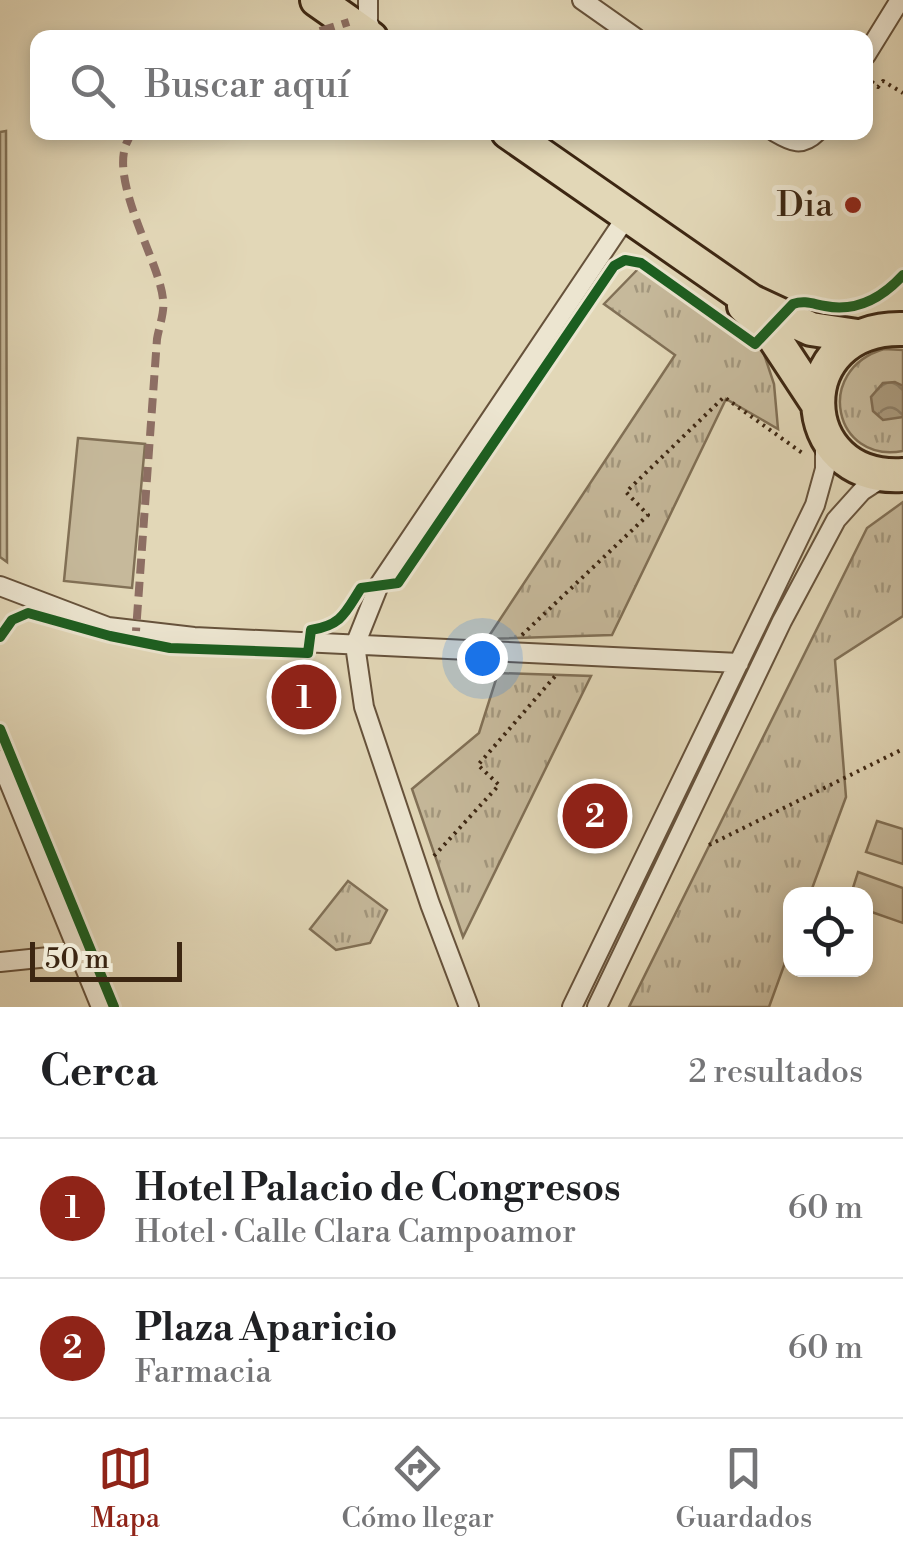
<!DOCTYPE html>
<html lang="es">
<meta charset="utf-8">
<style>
:root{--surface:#fff;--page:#f6f6f6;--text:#202124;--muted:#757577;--line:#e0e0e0;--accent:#8f2418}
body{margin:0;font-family:"Libre Bodoni",serif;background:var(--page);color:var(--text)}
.controls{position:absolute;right:30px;bottom:30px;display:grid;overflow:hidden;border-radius:20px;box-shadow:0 5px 15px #0003}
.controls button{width:90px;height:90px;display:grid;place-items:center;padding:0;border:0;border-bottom:2px solid var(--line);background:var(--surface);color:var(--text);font:50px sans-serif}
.scale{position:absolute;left:30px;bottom:25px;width:152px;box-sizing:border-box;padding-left:10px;border:5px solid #3c2612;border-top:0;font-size:28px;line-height:35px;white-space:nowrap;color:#3c2612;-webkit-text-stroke:8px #ece5d0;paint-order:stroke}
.you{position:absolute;left:482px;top:658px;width:35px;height:35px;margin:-25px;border:8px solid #fff;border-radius:50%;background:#1a73e8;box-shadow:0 0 0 15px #1a73e833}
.badge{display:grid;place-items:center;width:65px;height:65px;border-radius:50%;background:var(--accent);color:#fff;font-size:32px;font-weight:700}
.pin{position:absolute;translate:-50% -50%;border:5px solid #fff;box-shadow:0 2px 10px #0006}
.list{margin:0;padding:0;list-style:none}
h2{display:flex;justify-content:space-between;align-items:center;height:130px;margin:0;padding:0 40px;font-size:42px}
h2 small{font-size:32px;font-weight:400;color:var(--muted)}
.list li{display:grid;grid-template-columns:65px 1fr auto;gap:30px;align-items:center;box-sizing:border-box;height:140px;padding:0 40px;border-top:2px solid var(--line)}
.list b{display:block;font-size:38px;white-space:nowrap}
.list p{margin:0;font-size:32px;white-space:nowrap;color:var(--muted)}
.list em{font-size:32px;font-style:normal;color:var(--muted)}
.icon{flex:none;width:55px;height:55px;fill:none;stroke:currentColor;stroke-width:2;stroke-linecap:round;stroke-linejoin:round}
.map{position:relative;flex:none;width:903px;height:1007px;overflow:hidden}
.search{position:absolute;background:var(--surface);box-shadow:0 5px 15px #0003;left:30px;right:30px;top:30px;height:110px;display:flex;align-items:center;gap:25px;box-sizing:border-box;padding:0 35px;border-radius:20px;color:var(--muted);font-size:38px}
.sheet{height:410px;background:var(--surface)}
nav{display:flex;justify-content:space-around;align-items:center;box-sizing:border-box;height:140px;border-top:2px solid var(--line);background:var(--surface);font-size:28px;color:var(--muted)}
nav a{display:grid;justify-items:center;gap:5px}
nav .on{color:var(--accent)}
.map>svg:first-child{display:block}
</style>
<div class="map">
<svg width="903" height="1007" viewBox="0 0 903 1007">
<defs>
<pattern id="grass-tufts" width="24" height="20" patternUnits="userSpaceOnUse" patternTransform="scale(2.5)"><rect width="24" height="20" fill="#c6b99b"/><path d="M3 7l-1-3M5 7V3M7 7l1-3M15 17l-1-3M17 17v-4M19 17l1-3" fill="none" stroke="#a2967d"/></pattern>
<pattern id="water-waves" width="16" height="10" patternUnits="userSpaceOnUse" patternTransform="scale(2.5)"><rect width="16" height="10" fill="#aa9b7f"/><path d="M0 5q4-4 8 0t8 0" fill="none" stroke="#8c7e67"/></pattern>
</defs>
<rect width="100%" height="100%" fill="#e2d7b7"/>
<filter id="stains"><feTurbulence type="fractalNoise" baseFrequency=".002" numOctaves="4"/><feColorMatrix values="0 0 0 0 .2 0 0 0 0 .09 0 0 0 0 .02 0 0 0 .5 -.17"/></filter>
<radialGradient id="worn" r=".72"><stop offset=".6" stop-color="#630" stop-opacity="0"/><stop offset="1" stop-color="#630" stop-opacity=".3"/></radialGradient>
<!-- grass -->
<path fill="url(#grass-tufts)" stroke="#817056" stroke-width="2.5" d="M 639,268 L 763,351 L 774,384 L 778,429 L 726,399 L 612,635 L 487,639 L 675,355 L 604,304 Z
M 884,349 L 903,350 L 903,451 C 834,464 813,370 884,349 Z
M 903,502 L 903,616 L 835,660 L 846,797 L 810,894 L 790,894 L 790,949 L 769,1007 L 629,1007 L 867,528 Z
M 498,673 L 591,676 L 463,937 L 412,789 L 479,733 Z
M 348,881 L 387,910 L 370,943 L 336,950 L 310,929 Z"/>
<!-- pitch -->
<path fill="#c6b99b" stroke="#817056" stroke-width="2.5" d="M 6,131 L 7,562 L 0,557 L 0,132 Z
M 78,438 L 145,444 L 132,588 L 64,581 Z
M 877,821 L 903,829 L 903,864 L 866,852 Z
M 858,872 L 903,888 L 903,923 L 866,910 L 866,894 L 851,894 Z"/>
<!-- water -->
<path fill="url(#water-waves)" stroke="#7e6c53" stroke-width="2.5" d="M 895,382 L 903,386 L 903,417 L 883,420 L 873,411 L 871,397 L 883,383 Z"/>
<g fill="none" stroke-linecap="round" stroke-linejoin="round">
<!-- street casing -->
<g stroke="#66523b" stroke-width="22">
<path id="street" d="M 368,0 L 368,22 L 374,37
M 582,0 L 636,38
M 866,55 L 900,0
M 775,132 C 792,142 802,147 817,132
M 0,586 L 108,627 L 194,637 L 739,663
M 0,760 L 101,1007
M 0,962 L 78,954
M 469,1007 L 430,904 L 364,707 L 355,645 L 379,585 L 627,216
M 572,1007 L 815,505 L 825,469 L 825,441
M 597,1007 L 782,621 L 820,550 L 836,520 L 862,491 L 885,476"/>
</g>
<!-- highway casing -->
<g stroke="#3c2612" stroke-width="38">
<path id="highway" d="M 317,0 L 371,38
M 508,132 L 751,301 L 811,329 L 857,336
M 744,306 L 769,330 L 817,403
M 903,329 C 788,326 792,482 903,475"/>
</g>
<!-- path -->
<path stroke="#3c2612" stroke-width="4" stroke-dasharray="2.5 5" stroke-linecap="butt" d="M 866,77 L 878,87 L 883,81 L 903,93
M 522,635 L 648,515 L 626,492 L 724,397 L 805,455
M 709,845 L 903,749
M 434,856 L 499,785 L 478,765 L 557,674"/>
<!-- street -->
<use href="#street" stroke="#ece5d0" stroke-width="18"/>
<!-- highway -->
<use href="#highway" stroke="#e2d7b7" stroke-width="32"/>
<!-- quiet -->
<path stroke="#8d6e63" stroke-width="8" stroke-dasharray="15 8" stroke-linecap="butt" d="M 298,38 L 349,22
M 134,132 C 99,166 159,258 163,299 C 165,311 159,327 157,339 L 136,631"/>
<!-- cycleway casing -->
<g stroke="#ece5d0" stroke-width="16">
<path id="cycleway" d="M 0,637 L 12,620 L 28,613 L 110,636 L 170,648 L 308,653 L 311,630 C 342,625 345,613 361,588 L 398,583 L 614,266 L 625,260 L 641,263 L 755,344 L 793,304 C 805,300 813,304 825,306 C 856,312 882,298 903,275
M 0,729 L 114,1007"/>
</g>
<!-- cycleway -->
<use href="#cycleway" stroke="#1b5e20" stroke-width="10"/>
</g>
<!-- markers -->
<circle fill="#8f2418" stroke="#ece5d0" stroke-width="4" cx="853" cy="205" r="10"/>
<g text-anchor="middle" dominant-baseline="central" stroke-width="10" stroke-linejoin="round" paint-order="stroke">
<!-- poi labels -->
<g font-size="35" fill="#3c2612" stroke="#ece5d0" text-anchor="end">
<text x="833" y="205">Dia</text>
</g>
</g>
<rect width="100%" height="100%" filter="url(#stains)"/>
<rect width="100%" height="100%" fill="url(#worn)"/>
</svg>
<div class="controls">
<button><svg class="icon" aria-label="locate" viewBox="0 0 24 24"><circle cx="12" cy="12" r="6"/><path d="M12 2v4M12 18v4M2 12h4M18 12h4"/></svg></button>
</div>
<div class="scale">50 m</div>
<div class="you"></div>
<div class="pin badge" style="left:304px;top:697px">1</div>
<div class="pin badge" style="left:595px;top:816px">2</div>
<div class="search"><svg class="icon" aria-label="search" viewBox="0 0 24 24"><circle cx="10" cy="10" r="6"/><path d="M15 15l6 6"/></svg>Buscar aquí</div>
</div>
<section class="sheet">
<h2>Cerca<small>2 resultados</small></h2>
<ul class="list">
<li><span class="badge">1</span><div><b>Hotel Palacio de Congresos</b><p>Hotel · Calle Clara Campoamor</p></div><em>60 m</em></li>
<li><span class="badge">2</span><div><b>Plaza Aparicio</b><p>Farmacia</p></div><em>60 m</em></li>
</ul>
</section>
<nav>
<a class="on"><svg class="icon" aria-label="map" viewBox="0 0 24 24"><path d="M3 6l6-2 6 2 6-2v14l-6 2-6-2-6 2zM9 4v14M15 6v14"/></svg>Mapa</a>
<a><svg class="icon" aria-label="directions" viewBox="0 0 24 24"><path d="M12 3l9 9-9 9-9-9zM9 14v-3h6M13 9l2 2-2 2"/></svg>Cómo llegar</a>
<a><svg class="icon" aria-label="saved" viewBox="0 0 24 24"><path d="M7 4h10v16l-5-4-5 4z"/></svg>Guardados</a>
</nav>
